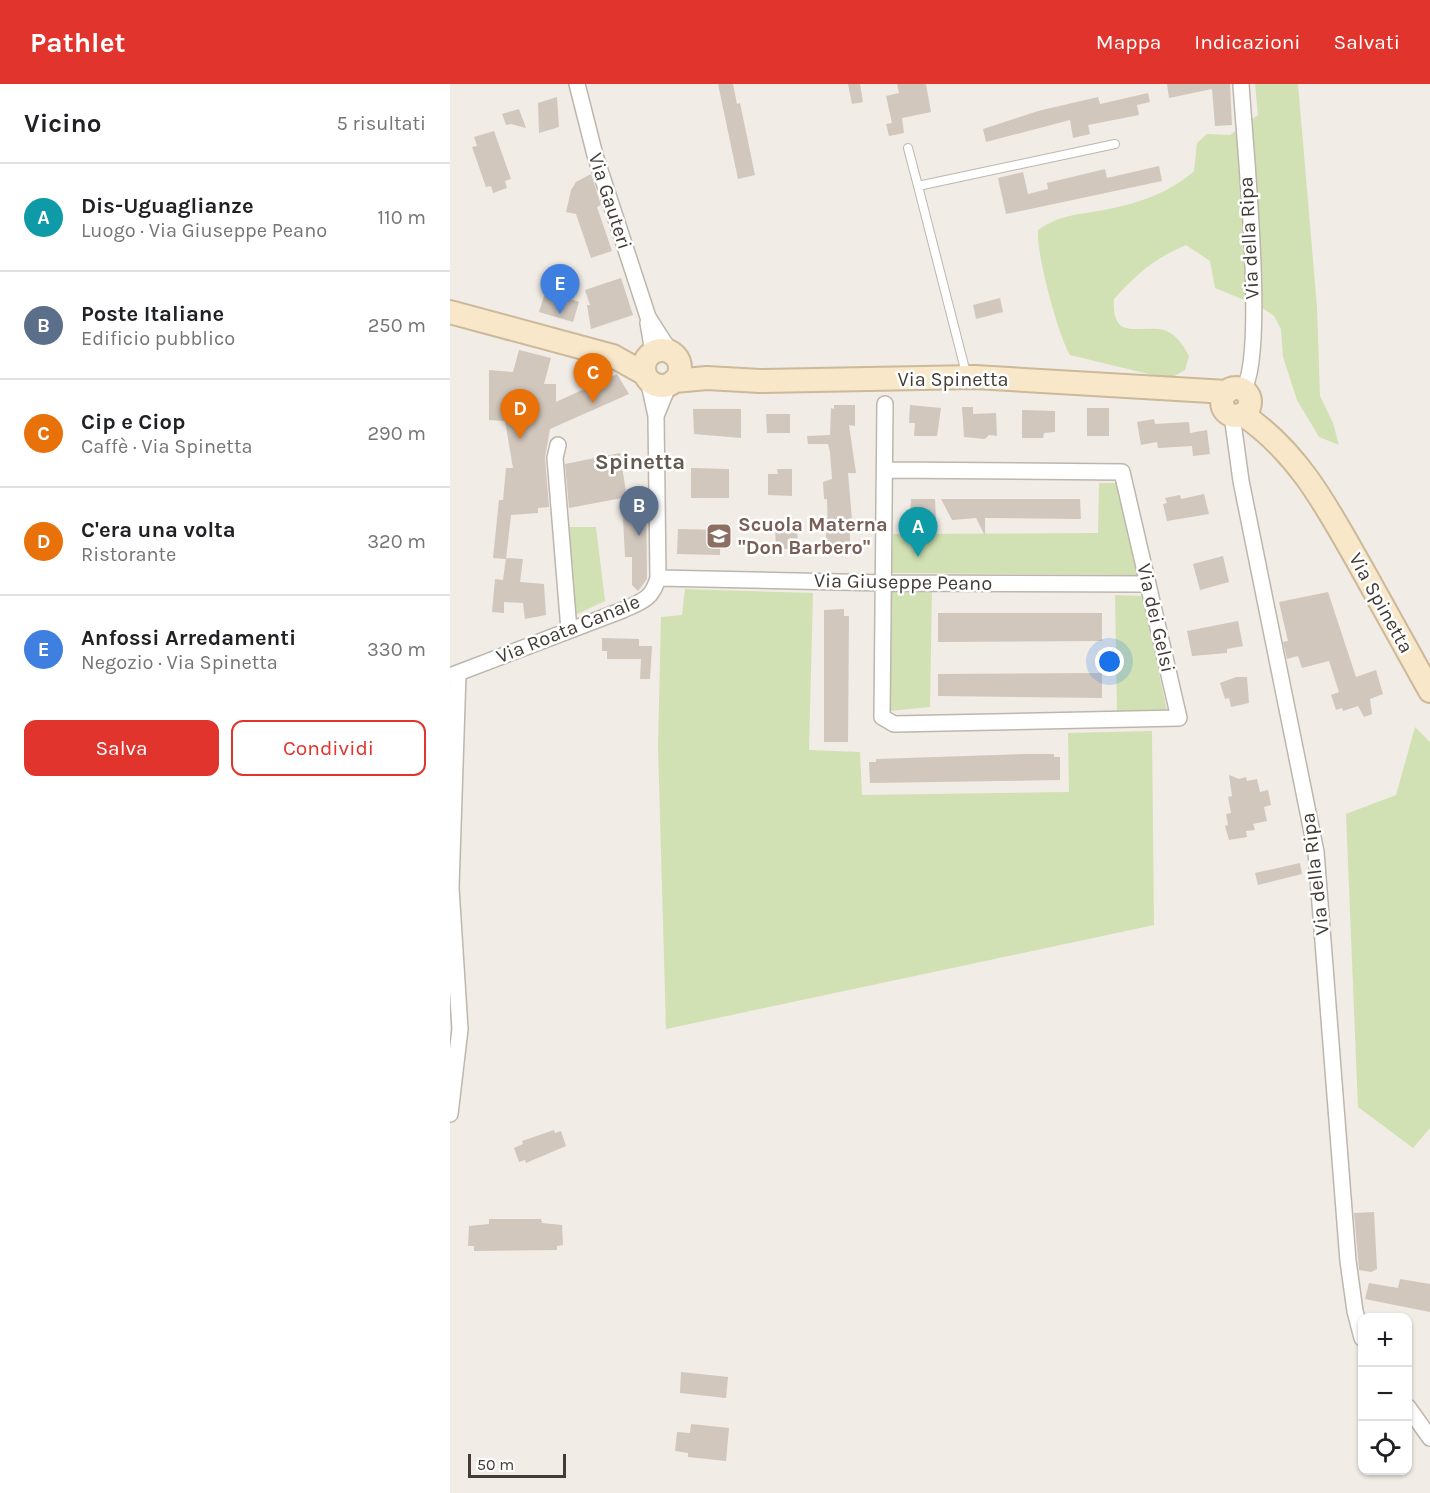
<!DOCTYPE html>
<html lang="it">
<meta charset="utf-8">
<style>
:root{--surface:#fff;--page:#f2f2f2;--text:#202124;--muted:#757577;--line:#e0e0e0;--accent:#e0342d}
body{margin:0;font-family:Karla,sans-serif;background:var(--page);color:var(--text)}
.controls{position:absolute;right:18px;bottom:18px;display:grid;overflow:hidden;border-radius:12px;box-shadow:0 2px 4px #0004}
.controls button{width:54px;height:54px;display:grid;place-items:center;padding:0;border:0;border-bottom:2px solid var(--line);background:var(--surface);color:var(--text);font:30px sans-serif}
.scale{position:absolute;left:18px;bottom:15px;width:98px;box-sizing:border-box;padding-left:6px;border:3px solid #433c36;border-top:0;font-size:16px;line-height:21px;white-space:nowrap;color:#433c36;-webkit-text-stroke:4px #fff;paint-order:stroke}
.you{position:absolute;left:660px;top:578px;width:21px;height:21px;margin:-15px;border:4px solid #fff;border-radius:50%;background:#1a73e8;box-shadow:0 0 0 9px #1a73e833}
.badge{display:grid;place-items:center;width:39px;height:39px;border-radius:50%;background:var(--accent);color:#fff;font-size:20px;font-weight:700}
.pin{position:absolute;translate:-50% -50px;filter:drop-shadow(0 2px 3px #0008)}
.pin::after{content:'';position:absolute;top:32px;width:21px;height:18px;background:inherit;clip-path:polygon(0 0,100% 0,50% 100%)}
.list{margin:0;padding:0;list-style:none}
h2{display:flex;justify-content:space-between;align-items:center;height:78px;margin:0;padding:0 24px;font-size:26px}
h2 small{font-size:20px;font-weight:400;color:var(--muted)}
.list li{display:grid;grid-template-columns:39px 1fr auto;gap:18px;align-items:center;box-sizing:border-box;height:108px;padding:0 24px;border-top:2px solid var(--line)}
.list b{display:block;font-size:22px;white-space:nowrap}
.list p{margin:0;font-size:20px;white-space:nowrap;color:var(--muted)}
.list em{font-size:20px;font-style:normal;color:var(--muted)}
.actions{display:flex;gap:12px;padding:18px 24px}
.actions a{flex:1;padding:14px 0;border:2px solid var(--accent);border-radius:12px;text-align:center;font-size:21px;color:var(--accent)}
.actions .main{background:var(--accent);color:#fff}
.icon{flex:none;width:33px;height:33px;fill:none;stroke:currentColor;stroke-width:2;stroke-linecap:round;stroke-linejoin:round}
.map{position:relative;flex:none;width:980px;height:1409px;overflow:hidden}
header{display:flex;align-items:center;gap:36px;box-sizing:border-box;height:84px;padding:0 30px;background:var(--accent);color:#fff}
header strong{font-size:28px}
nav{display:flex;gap:33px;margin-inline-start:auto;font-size:21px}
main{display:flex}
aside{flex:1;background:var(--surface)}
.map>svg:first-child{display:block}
</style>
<header>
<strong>Pathlet</strong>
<nav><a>Mappa</a><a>Indicazioni</a><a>Salvati</a></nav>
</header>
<main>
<aside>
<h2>Vicino<small>5 risultati</small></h2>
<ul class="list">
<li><span class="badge" style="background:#0f9aa8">A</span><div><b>Dis-Uguaglianze</b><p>Luogo · Via Giuseppe Peano</p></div><em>110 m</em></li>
<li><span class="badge" style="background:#5c6f8a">B</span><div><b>Poste Italiane</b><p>Edificio pubblico</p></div><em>250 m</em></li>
<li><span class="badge" style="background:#e8710a">C</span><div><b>Cip e Ciop</b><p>Caffè · Via Spinetta</p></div><em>290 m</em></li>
<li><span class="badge" style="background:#e8710a">D</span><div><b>C'era una volta</b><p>Ristorante</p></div><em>320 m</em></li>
<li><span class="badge" style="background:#3f7fe0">E</span><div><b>Anfossi Arredamenti</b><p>Negozio · Via Spinetta</p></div><em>330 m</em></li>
</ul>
<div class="actions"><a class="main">Salva</a><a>Condividi</a></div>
</aside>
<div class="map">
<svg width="980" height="1409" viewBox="0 0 980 1409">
<rect width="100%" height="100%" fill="#f1ece6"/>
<!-- green -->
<path fill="#d1e1b3" d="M 805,0 L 848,0 L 867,223 L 870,312 L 883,339 L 889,361 L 869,353 L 847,316 L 833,273 L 831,245 L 824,232 L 811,223 L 765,204 L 760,177 L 736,161 C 703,175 687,190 664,215 C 662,254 683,243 708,245 C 723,246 733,260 739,272 L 735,286 L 719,295 L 620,271 C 608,251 586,169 588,146 C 611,130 628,131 654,126 C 686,120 720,109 744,87 L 747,59 L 757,50 L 780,51 L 808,31 Z
M 649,399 L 667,399 L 689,491 L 441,489 L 443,450 L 648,449 Z
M 115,443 L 146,443 L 155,517 L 123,532 Z
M 439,502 L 482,504 L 480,623 L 439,627 Z
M 235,505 L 363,509 L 359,666 L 410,668 L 412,711 L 619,708 L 618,649 L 702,647 L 704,841 L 216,945 L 208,663 L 211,533 L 232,531 Z
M 665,511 L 693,512 L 717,627 L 667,627 Z
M 965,643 L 980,658 L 980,1044 L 963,1064 L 908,1023 L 896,730 L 946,711 Z"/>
<!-- building -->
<path fill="#d1c7bd" d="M 268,0 L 283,0 L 287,20 L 290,19 L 305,91 L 288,95 Z
M 398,0 L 410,0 L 413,18 L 402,20 Z
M 447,0 L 476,0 L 481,28 L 452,34 L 454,49 L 439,52 L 436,40 L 442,39 L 436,12 L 449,9 Z
M 717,0 L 780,0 L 782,41 L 765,42 L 762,5 L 719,14 Z
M 698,9 L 700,18 L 687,21 L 689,31 L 638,41 L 640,50 L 623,54 L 620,36 L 536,58 L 533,45 L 588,27 L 648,13 L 650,20 Z
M 107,13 L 109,43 L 89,49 L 88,19 Z
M 69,25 L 76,44 L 61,40 L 56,41 L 52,30 Z
M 44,47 L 61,95 L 55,97 L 57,104 L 43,109 L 41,102 L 36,103 L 22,63 L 27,62 L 24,53 Z
M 709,82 L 712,97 L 556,130 L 548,94 L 573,88 L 578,110 L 598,105 L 597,99 L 655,85 L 657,94 Z
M 141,90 L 151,121 L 147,123 L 162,167 L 141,174 L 126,130 L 116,128 L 121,106 L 126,98 Z
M 171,194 L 183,231 L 141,245 L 137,221 L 140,221 L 135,206 Z
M 96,206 L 129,218 L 123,238 L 89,228 Z
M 550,214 L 553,228 L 526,235 L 523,221 Z
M 69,266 L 101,274 L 94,300 L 106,300 L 106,318 L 167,290 L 179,310 L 100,345 L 95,374 L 99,423 L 88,424 L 88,429 L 61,431 L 56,475 L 43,474 L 49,416 L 53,416 L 56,384 L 63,384 L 55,337 L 39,336 L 39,286 L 63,288 Z
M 384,321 L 405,321 L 405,342 L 399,341 L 406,389 L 398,389 L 402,435 L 400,435 L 400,464 L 380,464 L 380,457 L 376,457 L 376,447 L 378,447 L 377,415 L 374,415 L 373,398 L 382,395 L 380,368 L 378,360 L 358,360 L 357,352 L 380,351 L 381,324 L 384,325 Z
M 460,321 L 491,324 L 487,352 L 464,352 L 465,339 L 459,339 Z
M 512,323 L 523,323 L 523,330 L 546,329 L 547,352 L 539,351 L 535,355 L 514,353 Z
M 637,324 L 659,324 L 659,352 L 637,352 Z
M 243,325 L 291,325 L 291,354 L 244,350 Z
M 572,326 L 605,327 L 605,348 L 594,349 L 593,354 L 572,354 Z
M 316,330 L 340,330 L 340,349 L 317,349 Z
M 704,335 L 705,340 L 739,338 L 740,349 L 757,346 L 760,370 L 743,372 L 742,362 L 708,364 L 707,358 L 691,361 L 687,338 Z
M 170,369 L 176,408 L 196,407 L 197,495 L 188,507 L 182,501 L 182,473 L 175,473 L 172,414 L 119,424 L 115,380 Z
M 241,384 L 279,385 L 279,414 L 241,414 Z
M 327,385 L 342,385 L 342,412 L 318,411 L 318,390 L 328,390 Z
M 754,410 L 759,430 L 717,437 L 713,420 L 717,419 L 715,414 L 730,411 L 731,415 Z
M 461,415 L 485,415 L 486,435 L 460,436 Z
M 491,415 L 630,415 L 631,435 L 535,434 L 535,452 L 526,434 L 502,436 Z
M 325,439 L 347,439 L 348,465 L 326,465 Z
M 228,445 L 270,446 L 270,471 L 227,470 Z
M 773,472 L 779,498 L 750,506 L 743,480 Z
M 56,474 L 73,475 L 70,498 L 94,500 L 96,531 L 75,535 L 73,519 L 54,518 L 54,529 L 42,528 L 45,495 L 53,496 Z
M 878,508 L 906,593 L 926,586 L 933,610 L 920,615 L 922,630 L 914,633 L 908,622 L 893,627 L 892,624 L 886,626 L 881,611 L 889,608 L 879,577 L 852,584 L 848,572 L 837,575 L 833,558 L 838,557 L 829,518 Z
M 394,525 L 394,532 L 399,532 L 398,658 L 374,658 L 374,526 Z
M 488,529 L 652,529 L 652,557 L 488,558 Z
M 788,537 L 793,562 L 777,565 L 777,569 L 742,572 L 737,547 Z
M 152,554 L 189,555 L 189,562 L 202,562 L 200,595 L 190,595 L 191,575 L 157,575 L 157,567 L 152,567 Z
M 652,589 L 652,614 L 488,612 L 488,590 Z
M 786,593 L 797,593 L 799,619 L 781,623 L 779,614 L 775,615 L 770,599 Z
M 577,670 L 604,670 L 604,673 L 610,673 L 610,696 L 420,699 L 419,678 L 426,678 L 426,675 Z
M 779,691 L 789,695 L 796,693 L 797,697 L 807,695 L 810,708 L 818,706 L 821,721 L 814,723 L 817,737 L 803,740 L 805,746 L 796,747 L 797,753 L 779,756 L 775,742 L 778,741 L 776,730 L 781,729 L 778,713 L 782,712 Z
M 850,779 L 852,790 L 808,801 L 805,789 Z
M 104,1046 L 105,1049 L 111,1047 L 116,1062 L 76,1079 L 75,1076 L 69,1078 L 64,1064 L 73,1060 L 72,1057 Z
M 924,1128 L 927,1185 L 921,1188 L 909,1186 L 904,1129 Z
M 39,1135 L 91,1135 L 92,1139 L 112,1141 L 113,1161 L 107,1162 L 107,1166 L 24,1167 L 24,1162 L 18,1162 L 19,1142 L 39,1140 Z
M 950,1195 L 980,1200 L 980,1228 L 915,1215 L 919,1199 L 948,1204 Z
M 231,1288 L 278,1293 L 276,1314 L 230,1309 Z
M 241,1340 L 279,1344 L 276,1377 L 238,1373 L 238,1369 L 225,1367 L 227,1348 L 240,1349 Z"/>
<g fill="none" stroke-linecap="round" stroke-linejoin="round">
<!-- lane casing -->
<g stroke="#beb6ad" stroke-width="10">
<path id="lane" d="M 458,64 L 468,102
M 516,289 L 468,102 L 665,60"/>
</g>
<!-- street casing -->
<g stroke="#beb6ad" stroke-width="18">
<path id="street" d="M 127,0 L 145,71 L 198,233 L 221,269
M 791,0 C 794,53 817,272 793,306
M 198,239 L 203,268
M 435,320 L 432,633 L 444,640 L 729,634 L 672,388 L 436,386
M 782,331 L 791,397 L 866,768 L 898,1177 L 905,1227 L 912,1254
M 206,332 L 219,300
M 108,361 L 105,374 L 119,546
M 208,494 L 435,499 L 698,500
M 0,592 L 173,526 C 193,517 202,515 208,494 L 206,332 L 198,295
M 0,1030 L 10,945 L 1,804 L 8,589
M 958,1323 L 980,1354"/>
</g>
<!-- secondary casing -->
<g stroke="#cbb99a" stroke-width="26">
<path id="secondary" d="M 0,228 L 163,272 L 195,290
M194 284a18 18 0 1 1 36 0a18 18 0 1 1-36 0Z
M 224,297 L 257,294 L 310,297 L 525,293 L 777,308
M772 318a14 14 0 1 1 28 0a14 14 0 1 1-28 0Z
M 792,330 C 849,368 878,425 911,483 C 934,525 957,566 980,607"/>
</g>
<!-- lane -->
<use href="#lane" stroke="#fff" stroke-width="8"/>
<!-- street -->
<use href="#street" stroke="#fff" stroke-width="15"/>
<!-- secondary -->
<use href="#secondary" stroke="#f8e7c9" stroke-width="22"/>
</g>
<!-- icons -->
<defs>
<g id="school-square" transform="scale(1.35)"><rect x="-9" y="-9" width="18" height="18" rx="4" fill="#8d6e63" stroke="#fff"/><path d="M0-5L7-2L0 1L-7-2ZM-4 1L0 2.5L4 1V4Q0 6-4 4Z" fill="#fff"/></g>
</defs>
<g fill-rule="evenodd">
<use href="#school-square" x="269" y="452"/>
</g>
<g text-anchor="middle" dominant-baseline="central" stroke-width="5" stroke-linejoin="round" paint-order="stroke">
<!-- street labels -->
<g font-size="20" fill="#433c36" stroke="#fff">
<text transform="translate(160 117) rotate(72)">Via Gauteri</text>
<text transform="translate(799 154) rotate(-93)">Via della Ripa</text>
<text x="503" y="295">Via Spinetta</text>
<text transform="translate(453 498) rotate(1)">Via Giuseppe Peano</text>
<text transform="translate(931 519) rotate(61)">Via Spinetta</text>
<text transform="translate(706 534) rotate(77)">Via dei Gelsi</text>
<text transform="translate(118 545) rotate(-22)">Via Roata Canale</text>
<text transform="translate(865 790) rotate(-97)">Via della Ripa</text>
</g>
<!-- education labels -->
<g font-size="20" font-weight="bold" fill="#785e54" stroke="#fff" text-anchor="start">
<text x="288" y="440">Scuola Materna<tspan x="288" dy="23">"Don Barbero"</tspan></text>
</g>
<!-- quarter labels -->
<g font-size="22" font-weight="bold" fill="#64594f" stroke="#fff">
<text x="190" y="378">Spinetta</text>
</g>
</g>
</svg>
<div class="controls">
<button>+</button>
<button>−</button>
<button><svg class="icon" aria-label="locate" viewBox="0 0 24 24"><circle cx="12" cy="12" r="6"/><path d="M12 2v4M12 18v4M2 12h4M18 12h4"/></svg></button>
</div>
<div class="scale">50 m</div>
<div class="you"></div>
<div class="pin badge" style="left:468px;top:473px;background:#0f9aa8">A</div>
<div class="pin badge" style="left:189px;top:452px;background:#5c6f8a">B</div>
<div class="pin badge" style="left:143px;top:319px;background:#e8710a">C</div>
<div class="pin badge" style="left:70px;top:355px;background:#e8710a">D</div>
<div class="pin badge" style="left:110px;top:230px;background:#3f7fe0">E</div>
</div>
</main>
